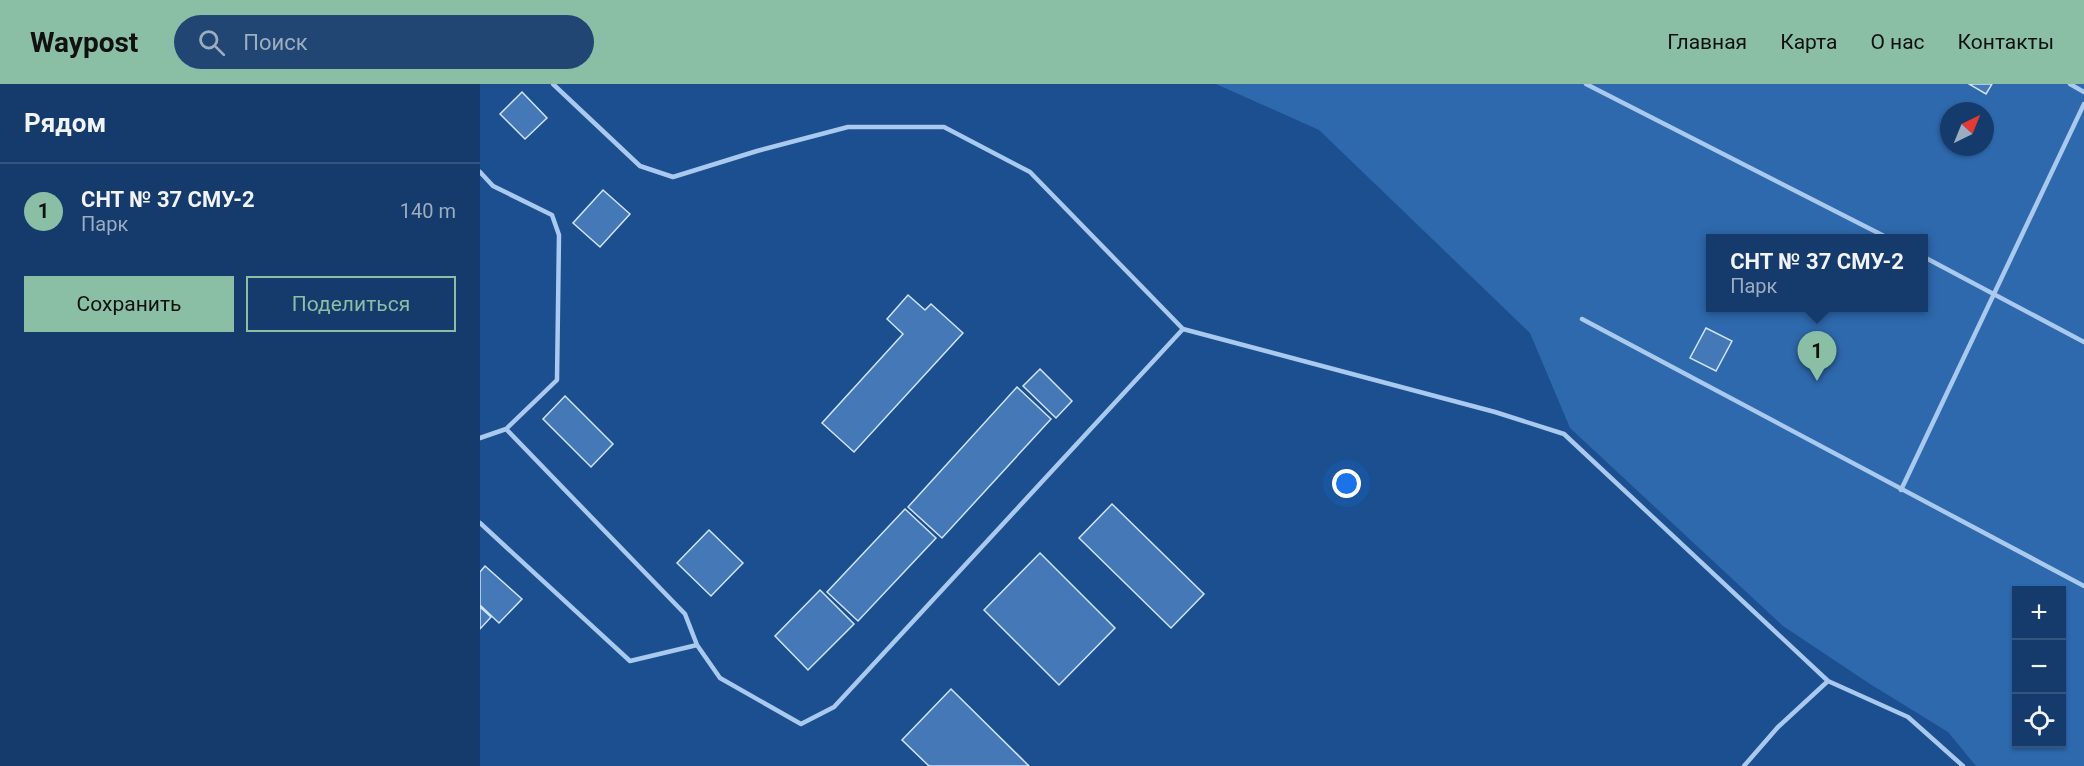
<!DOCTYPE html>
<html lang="ru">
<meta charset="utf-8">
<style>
:root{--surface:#143b6b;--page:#214673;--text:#f1f3f6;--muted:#9dadc1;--line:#33557e;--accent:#8abfa5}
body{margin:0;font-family:Roboto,sans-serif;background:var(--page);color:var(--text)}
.controls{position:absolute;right:18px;bottom:18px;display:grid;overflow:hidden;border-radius:0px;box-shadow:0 2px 4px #0004}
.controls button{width:54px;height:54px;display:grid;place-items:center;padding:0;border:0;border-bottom:2px solid var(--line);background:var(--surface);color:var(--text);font:30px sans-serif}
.compass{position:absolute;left:1460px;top:18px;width:54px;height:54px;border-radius:50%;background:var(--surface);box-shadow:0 2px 4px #0004;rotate:43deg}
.you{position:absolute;left:867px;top:400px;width:21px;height:21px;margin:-15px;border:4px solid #fff;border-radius:50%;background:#1a73e8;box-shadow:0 0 0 9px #1a73e833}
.badge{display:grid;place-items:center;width:39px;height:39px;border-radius:50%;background:var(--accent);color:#111;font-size:20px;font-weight:700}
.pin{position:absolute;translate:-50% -50px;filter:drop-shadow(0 2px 3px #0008)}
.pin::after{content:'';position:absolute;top:32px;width:21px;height:18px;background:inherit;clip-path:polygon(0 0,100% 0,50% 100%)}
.popup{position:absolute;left:1226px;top:150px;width:222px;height:78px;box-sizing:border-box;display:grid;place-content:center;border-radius:0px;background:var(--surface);filter:drop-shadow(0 2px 4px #0005);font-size:20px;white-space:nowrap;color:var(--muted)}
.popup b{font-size:22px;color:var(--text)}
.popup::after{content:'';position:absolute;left:50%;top:100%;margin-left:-12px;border:12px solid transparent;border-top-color:var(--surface)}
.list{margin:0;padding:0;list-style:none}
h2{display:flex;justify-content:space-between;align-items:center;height:78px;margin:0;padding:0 24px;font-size:26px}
h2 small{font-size:20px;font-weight:400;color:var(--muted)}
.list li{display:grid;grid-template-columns:39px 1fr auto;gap:18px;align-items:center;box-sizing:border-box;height:96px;padding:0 24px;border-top:2px solid var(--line)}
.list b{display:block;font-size:22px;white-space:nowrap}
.list p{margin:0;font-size:20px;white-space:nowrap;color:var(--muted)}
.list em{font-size:20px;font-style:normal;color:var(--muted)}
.actions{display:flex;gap:12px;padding:18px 24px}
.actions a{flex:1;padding:14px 0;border:2px solid var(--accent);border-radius:0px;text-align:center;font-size:21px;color:var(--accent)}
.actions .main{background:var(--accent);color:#111}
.icon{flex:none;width:33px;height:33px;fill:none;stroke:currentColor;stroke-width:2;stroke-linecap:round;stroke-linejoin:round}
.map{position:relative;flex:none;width:1604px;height:682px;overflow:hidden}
header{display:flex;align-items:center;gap:36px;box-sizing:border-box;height:84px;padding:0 30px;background:var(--accent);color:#111}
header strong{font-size:28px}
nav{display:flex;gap:33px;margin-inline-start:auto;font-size:21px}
.search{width:420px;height:54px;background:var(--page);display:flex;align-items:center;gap:15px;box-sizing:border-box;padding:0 21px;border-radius:33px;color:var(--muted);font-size:22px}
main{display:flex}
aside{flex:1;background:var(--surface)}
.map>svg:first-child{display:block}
</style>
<header>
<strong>Waypost</strong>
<div class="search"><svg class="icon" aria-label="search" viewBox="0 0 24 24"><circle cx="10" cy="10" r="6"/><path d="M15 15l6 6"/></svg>Поиск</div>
<nav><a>Главная</a><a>Карта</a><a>О нас</a><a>Контакты</a></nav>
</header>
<main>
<aside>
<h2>Рядом<small></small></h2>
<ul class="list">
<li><span class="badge">1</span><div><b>СНТ № 37 СМУ-2</b><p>Парк</p></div><em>140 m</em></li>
</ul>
<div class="actions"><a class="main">Сохранить</a><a>Поделиться</a></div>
</aside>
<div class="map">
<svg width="1604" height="682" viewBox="0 0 1604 682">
<rect width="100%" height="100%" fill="#1b4f8f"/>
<!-- green -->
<path fill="#2e69ad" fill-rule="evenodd" d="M 736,0 L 1604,0 L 1604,682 L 1496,682 L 1468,648 L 1390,600 L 1303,542 L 1090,344 L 1050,249 L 839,46 ZM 1469,27 L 1505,27 L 1505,63 L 1469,63 ZM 1230,154 L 1444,154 L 1444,224 L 1230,224 ZM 1536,506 L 1582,506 L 1582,660 L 1536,660 Z"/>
<!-- building -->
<path fill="#4478b7" stroke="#cfe3fa" stroke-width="1.5" d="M 1489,0 L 1512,0 L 1506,10 Z
M 42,8 L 67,34 L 45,55 L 20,30 Z
M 123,106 L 150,130 L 120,163 L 93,139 Z
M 428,211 L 445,226 L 451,220 L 483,249 L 374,368 L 342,339 L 423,250 L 407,235 Z
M 1226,244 L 1252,257 L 1236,287 L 1210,274 Z
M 560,285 L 592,317 L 576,334 L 543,302 Z
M 537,303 L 571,335 L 462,454 L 428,423 Z
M 85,312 L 133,360 L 111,383 L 63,335 Z
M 632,420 L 724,510 L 691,544 L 599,454 Z
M 425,425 L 456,454 L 378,537 L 347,508 Z
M 229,446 L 263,479 L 231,512 L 197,479 Z
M 560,469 L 635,544 L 579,601 L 504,526 Z
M 5,482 L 42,515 L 19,539 L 0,521 L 0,488 Z
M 340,506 L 374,540 L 328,586 L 295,552 Z
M 0,523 L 11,533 L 0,545 Z
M 471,605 L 549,682 L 449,682 L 422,656 Z"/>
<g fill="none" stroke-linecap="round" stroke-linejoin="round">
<!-- service -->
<path stroke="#a9c9ee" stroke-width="4.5" d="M 73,0 L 160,82 L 193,93 L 277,67 L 368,43 L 464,43 L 550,88 L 703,245
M 1106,0 L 1408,154
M 1590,0 L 1604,8
M 0,88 L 13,102 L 72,131 L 79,151 L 77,296 L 26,345 L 0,354
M 1444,173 L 1604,258
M 1102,235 L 1604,502
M 26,345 L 205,530 L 217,561 L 240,594 L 321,640 L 354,623 L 703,245 L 1015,328 L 1084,350 L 1348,597 L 1298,643 L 1264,682
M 1421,406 L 1604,20
M 0,439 L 150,577 L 217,561
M 1348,597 L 1428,633 L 1483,682"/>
</g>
</svg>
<div class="controls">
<button>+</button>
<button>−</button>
<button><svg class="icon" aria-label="locate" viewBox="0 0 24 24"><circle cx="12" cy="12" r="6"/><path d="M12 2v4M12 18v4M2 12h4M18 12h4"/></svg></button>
</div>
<svg class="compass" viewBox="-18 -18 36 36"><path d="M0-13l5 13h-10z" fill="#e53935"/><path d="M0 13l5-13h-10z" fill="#9dadc1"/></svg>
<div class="you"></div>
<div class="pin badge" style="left:1337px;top:297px">1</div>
<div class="popup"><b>СНТ № 37 СМУ-2</b>Парк</div>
</div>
</main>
